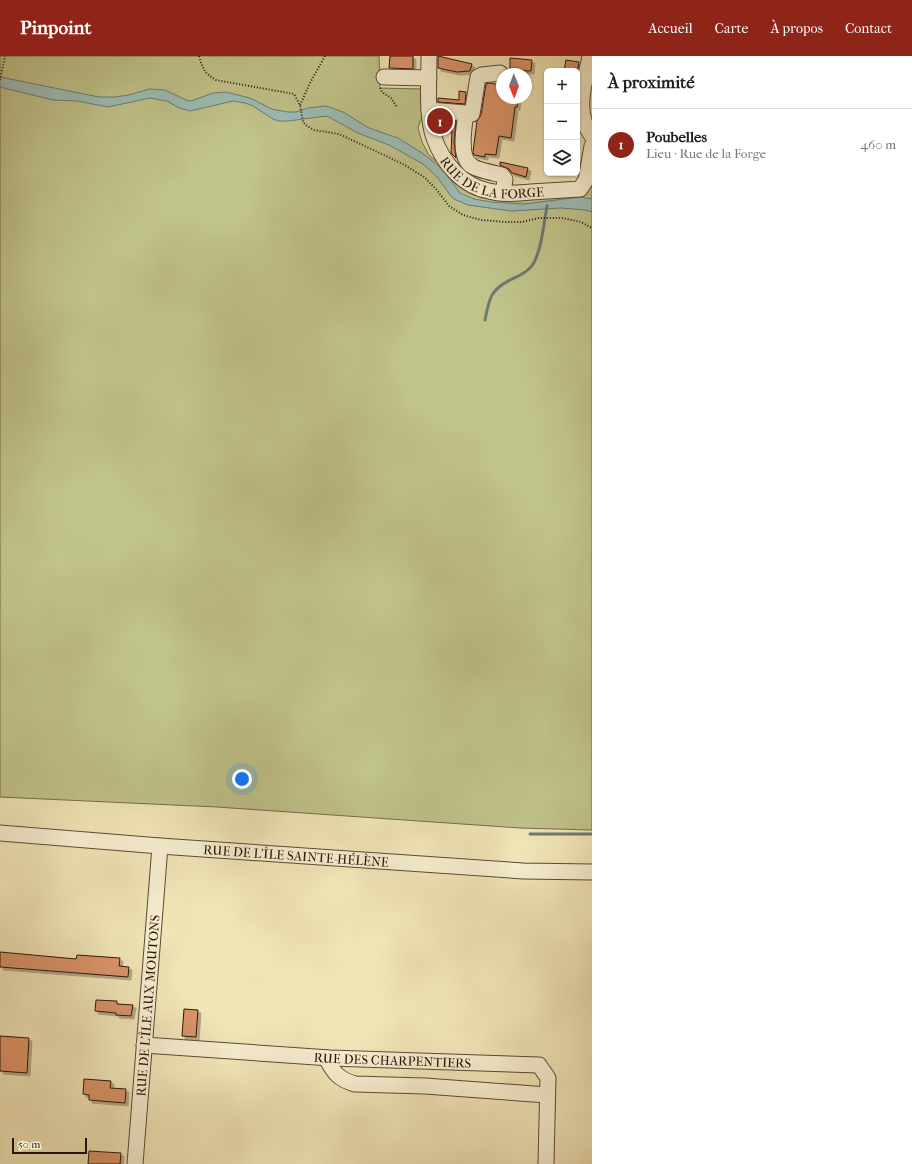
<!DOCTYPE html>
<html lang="fr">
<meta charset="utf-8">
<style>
:root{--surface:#fff;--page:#f2f2f2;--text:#202124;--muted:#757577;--line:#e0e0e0;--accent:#8f2418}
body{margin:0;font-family:"IM FELL French Canon",serif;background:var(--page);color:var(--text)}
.controls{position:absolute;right:12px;top:12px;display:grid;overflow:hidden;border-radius:6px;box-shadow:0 1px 3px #0004}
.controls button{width:36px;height:36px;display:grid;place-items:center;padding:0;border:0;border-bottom:1px solid var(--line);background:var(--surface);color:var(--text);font:20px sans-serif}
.compass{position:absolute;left:496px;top:12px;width:36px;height:36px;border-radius:50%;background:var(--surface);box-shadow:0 1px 3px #0004;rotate:179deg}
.scale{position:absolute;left:12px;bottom:10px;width:75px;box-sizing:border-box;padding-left:4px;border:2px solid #2c150a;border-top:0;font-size:11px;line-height:14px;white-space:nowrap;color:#2c150a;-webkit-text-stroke:3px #f6eed0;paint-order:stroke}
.you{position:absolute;left:242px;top:723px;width:14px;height:14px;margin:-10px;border:3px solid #fff;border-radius:50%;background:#1a73e8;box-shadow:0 0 0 6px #1a73e833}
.badge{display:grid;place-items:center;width:26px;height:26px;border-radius:50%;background:var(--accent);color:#fff;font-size:13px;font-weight:700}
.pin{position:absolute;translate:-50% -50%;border:2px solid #fff;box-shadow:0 1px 4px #0006}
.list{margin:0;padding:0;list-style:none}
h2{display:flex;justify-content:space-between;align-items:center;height:52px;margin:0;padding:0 16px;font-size:17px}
h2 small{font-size:13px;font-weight:400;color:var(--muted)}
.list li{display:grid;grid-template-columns:26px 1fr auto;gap:12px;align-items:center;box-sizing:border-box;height:72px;padding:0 16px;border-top:1px solid var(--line)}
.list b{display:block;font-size:15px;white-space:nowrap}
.list p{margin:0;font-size:13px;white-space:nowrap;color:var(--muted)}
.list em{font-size:13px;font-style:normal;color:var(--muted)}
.icon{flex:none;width:22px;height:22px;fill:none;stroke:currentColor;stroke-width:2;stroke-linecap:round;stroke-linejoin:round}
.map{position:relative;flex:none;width:592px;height:1108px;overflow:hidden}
header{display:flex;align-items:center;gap:24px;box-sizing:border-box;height:56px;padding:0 20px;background:var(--accent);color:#fff}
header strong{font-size:19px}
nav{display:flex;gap:22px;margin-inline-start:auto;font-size:14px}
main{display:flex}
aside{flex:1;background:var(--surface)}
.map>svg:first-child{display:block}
</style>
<header>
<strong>Pinpoint</strong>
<nav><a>Accueil</a><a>Carte</a><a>À propos</a><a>Contact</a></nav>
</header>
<main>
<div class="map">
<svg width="592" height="1108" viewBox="0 0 592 1108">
<defs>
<filter id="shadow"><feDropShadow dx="3" dy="3" stdDeviation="0" flood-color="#0004"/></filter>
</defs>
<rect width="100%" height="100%" fill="#f1e5b7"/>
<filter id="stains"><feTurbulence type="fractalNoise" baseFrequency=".005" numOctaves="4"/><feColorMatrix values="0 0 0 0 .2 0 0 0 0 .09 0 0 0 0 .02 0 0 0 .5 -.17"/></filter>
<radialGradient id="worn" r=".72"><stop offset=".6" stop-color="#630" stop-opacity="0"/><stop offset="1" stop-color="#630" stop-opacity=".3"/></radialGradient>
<!-- green -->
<path fill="#c0c38a" stroke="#766c4a" d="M 0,0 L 379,0 L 380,32 L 422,33 L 422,62 L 420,66 L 418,72 L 422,86 L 429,99 L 451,118 L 508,143 L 587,137 L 592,113 L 592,774 L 520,772 L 217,751 L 0,741 Z"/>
<!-- water -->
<path fill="#9cbdb6" stroke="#6f7a71" d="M 0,21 L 99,41 L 114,41 L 129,39 L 149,33 L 165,34 L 186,44 L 191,45 L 213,37 L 226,36 L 250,42 L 272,53 L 288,56 L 296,56 L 308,52 L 325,50 L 332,52 L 343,56 L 369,72 L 398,82 L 422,97 L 434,106 L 444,115 L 460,137 L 474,143 L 491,146 L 524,148 L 580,141 L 592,143 L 592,156 L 585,154 L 561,152 L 511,155 L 468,149 L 454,143 L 451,140 L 437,121 L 423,108 L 389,89 L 358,77 L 327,60 L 288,65 L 279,65 L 273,63 L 253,50 L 245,47 L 233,45 L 190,55 L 179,52 L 167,45 L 150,42 L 108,51 L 77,45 L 53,44 L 0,31 Z"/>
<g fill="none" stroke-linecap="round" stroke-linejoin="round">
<!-- stream -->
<path stroke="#6f7a71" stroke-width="3" d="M 485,264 C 489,242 491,233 512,223 C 519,220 525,217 530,212 C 541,201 544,166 547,150
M 530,778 L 592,778"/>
</g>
<!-- building -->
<path fill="#da9469" stroke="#2c150a" filter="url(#shadow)" d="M 390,0 L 413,0 L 413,13 L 389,12 Z
M 438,0 L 472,8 L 470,15 L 457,16 L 438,12 Z
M 510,2 L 532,4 L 531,15 L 510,14 Z
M 566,4 L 579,6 L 577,17 L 577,15 L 564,15 Z
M 489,27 L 502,29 L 502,42 L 518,42 L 517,51 L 515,51 L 511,82 L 499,80 L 496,99 L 485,98 L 485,101 L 474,99 L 473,96 L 477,65 L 481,59 L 486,28 Z
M 459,35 L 466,36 L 465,48 L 438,46 L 438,42 L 459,44 Z
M 439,64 L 456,65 L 454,86 L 456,102 L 451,97 L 452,75 L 441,73 Z
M 500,106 L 528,112 L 526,121 L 512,117 L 509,113 L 500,109 Z
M 0,896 L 76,903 L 77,899 L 120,902 L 119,910 L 129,911 L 128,921 L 0,911 Z
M 96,944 L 117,945 L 117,948 L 133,949 L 131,960 L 116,959 L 116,957 L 95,955 Z
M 184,953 L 198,954 L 196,981 L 182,980 Z
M 0,980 L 29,982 L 27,1017 L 0,1015 Z
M 84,1023 L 111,1025 L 110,1032 L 126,1033 L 125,1047 L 89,1044 L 89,1039 L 83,1038 Z
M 89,1095 L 121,1097 L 120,1108 L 88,1108 Z"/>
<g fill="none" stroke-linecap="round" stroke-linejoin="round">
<!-- minor casing -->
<g stroke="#5d4935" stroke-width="17">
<g id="minor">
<path id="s1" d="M 429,0 C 429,23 426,61 434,82 C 443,107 462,130 489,135 C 503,139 517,137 531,136 C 548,135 564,134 580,133 L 586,124 L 592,90"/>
<path d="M 590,0 C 585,27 573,56 592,80"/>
<path d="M 384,21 L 429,22"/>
<path d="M 429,54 L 466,57 C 464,71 458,102 472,110 C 477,114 494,117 502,119 L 505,123 L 503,137"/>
<path d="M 466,57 L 472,58 L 478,21 L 482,19 L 500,17"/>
<path id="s2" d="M 0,777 L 160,790 L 523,815 L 592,816"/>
<path id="s3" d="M 144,989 L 330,1002 L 539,1009 L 548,1022 L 546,1108"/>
<path d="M 326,1002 C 334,1017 338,1023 355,1028 L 425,1030 L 547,1039"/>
<path id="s4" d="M 135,1108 L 160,790"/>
</g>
</g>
<!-- path -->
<path stroke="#2c150a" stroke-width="2" stroke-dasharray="1 2" stroke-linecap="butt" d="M 199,0 C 203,13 204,17 216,24 L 294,38 L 300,49 L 303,66 L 307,70 L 314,74 L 339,78 L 403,108 L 424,121 L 436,133 L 449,150 L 463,159 L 481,164 L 505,166 L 522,166 L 539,162 L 563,162 L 581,166 L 592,172
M 0,24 L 5,0
M 380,32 L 382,36 L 391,42 L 397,51
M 300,49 L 311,25 L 325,0"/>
<!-- minor -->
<use href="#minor" stroke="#f6eed0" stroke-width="15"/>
</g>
<g text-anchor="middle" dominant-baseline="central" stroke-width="3.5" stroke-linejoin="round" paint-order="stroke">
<!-- street labels -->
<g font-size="13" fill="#2c150a" stroke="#f6eed0">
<text stroke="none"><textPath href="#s1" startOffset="161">RUE DE LA FORGE</textPath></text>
<text stroke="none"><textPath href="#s2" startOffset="297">RUE DE L'ÎLE SAINTE-HÉLÈNE</textPath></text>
<text stroke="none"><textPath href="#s4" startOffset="159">RUE DE L'ÎLE AUX MOUTONS</textPath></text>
<text stroke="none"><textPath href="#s3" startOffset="249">RUE DES CHARPENTIERS</textPath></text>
</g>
</g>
<rect width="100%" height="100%" filter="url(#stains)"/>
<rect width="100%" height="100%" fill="url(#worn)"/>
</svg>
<div class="controls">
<button>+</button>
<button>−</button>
<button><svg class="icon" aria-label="layers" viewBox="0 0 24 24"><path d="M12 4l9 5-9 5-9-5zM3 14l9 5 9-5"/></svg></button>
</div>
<svg class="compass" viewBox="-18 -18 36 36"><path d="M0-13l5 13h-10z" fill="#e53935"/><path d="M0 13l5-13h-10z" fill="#757577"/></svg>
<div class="scale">50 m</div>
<div class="you"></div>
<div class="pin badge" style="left:440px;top:65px">1</div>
</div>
<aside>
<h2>À proximité<small></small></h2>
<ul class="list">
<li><span class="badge">1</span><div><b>Poubelles</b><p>Lieu · Rue de la Forge</p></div><em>460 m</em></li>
</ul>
</aside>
</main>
